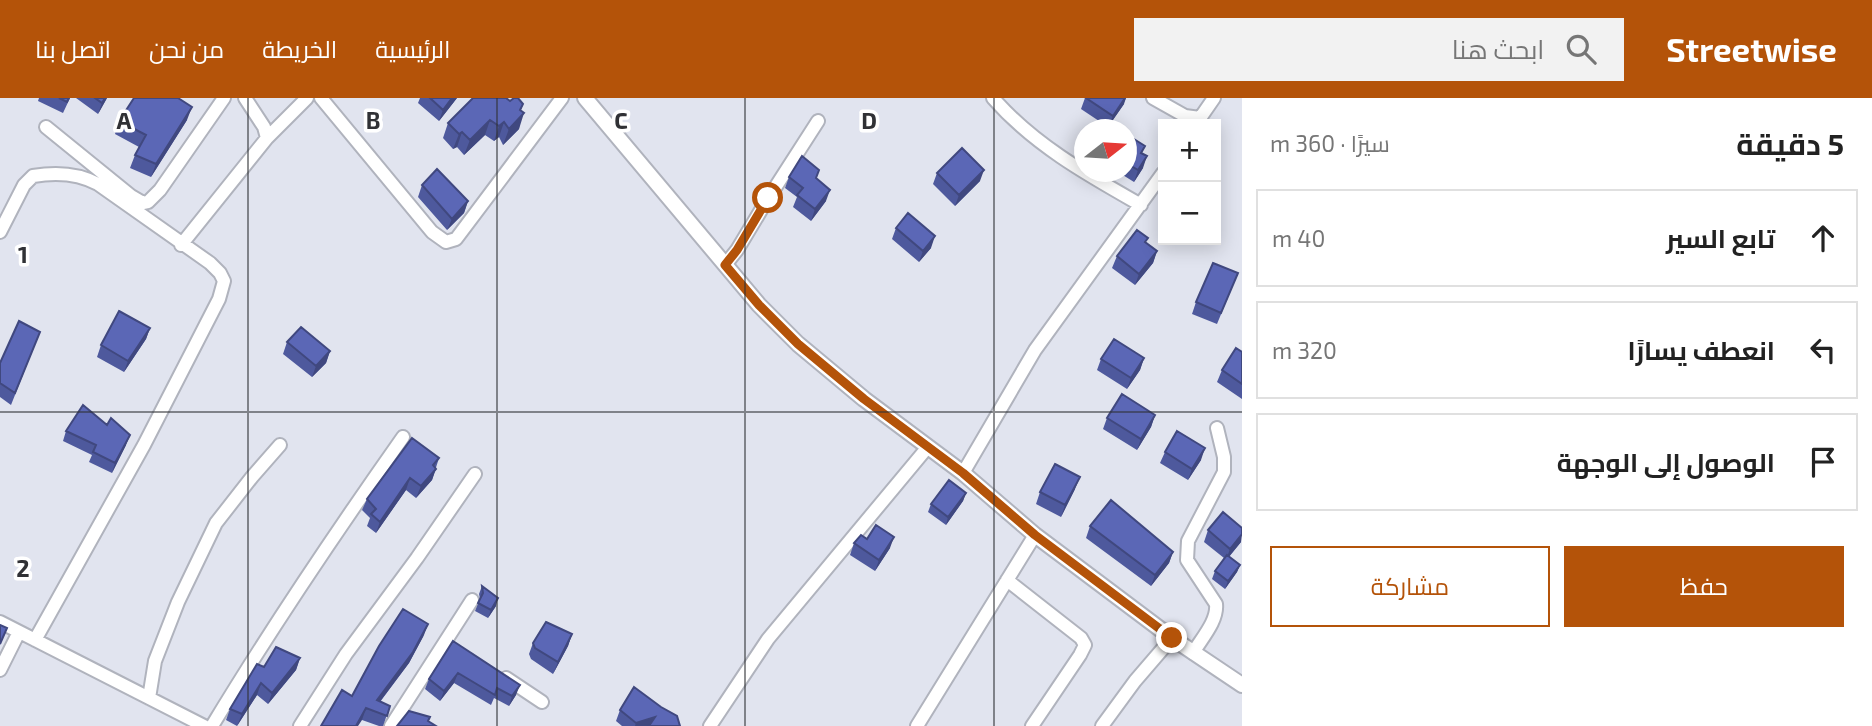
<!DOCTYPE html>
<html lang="ar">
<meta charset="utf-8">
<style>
:root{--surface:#fff;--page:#f2f2f2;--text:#222;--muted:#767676;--line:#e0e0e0;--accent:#b45309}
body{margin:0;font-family:"Exo 2",Cairo,sans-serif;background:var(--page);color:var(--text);direction:rtl}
.controls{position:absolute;right:21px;top:21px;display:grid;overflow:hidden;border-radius:0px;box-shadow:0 4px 18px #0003}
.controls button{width:63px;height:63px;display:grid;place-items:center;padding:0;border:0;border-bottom:2px solid var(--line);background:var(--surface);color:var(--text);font:35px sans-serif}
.compass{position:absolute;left:1074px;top:21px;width:63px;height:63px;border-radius:50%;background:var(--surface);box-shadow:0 4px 18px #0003;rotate:73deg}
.stop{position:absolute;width:21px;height:21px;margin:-16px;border:5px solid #b45309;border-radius:50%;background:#fff}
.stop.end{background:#b45309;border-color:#fff;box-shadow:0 2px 7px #0008}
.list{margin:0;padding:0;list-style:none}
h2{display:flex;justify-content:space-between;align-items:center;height:91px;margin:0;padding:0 28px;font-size:30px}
h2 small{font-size:23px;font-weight:400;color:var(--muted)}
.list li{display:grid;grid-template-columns:46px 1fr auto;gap:21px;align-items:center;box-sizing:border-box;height:98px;margin:0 14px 14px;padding:0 14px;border:2px solid var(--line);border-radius:0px}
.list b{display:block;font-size:26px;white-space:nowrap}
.list em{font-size:23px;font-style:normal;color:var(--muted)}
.actions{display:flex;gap:14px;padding:21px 28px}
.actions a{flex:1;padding:16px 0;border:2px solid var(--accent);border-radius:0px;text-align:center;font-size:24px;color:var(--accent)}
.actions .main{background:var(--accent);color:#fff}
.icon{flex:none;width:38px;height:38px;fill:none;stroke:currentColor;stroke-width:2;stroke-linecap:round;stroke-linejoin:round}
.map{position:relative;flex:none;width:1242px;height:628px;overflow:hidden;direction:ltr}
header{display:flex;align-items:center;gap:42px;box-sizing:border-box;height:98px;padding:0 35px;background:var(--accent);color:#fff}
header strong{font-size:33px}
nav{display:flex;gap:38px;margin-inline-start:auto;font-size:24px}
.search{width:490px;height:63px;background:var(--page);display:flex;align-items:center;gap:18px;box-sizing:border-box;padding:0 24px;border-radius:0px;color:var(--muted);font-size:26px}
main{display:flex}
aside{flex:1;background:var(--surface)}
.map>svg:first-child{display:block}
</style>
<header>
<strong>Streetwise</strong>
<div class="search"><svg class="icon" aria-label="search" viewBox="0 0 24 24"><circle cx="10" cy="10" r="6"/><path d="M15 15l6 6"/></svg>ابحث هنا</div>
<nav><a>الرئيسية</a><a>الخريطة</a><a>من نحن</a><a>اتصل بنا</a></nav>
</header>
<main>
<aside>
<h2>5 دقيقة<small>سيرًا · 360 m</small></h2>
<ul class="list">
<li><svg class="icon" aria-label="ahead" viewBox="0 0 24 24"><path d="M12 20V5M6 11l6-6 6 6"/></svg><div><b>تابع السير</b></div><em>40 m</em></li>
<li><svg class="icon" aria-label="left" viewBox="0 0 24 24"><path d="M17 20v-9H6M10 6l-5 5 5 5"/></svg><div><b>انعطف يسارًا</b></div><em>320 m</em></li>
<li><svg class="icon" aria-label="arrive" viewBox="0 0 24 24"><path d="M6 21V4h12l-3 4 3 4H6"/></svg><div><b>الوصول إلى الوجهة</b></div></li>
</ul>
<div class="actions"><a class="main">حفظ</a><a>مشاركة</a></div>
</aside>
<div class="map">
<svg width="1242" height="628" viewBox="0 0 1242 628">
<rect width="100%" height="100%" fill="#e1e4ef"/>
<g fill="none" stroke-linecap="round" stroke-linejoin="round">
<!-- minor casing -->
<g stroke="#b0b3bd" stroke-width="16">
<path id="minor" d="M 321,0 L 432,134 L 446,144 L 456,141 L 562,0
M 993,0 C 1034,47 1088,77 1141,107
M 1153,0 L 1185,18 L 1200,20
M 1196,26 L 1214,0
M 46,29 L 131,98 L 143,105 L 148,104 L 160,92 L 224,0
M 267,40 L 307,0
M 0,134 L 24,87 L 33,78 C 56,74 78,75 98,86 L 210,165 L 220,175 L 224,183 L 219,201 L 144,347 L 35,542
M 181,147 L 267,40 L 264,29 L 245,0
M 725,167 L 737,152 L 764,107 L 818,23
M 963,375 L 1035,252 L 1163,75
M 1007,482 L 1081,540 L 1085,547 L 1080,557 L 1032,628
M 0,524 L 204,628
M 1193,555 C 1201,541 1218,523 1216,506 L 1187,462 L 1188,443 L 1224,374 L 1224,359 L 1217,330
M 0,572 L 19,534
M 506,580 L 542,604
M 149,600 L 155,563 L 178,504 L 216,425 L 252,379 L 280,347
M 212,628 C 272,529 336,434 403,339
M 300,628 L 346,556 L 417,460 L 475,376
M 391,628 L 472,502
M 710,628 L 768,541 L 927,350
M 917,628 L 1035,437
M 1102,628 L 1135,583 L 1172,540"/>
</g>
<!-- tertiary casing -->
<g stroke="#b0b3bd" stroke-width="18">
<path id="tertiary" d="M 585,0 L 759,207 L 798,246 L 864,301 L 963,375 L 1035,437 L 1172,540 L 1242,587"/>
</g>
<!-- minor -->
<use href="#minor" stroke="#fff" stroke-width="12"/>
<!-- tertiary -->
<use href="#tertiary" stroke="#fff" stroke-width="14"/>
</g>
<!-- wall -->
<path fill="#4e599d" d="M 39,0 L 70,0 L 63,15 L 38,3 Z
M 76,0 L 107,0 L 98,16 Z
M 420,0 L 457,0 L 439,23 L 418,5 Z
M 1085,0 L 1124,6 L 1108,29 L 1081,11 Z
M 510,3 L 523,6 L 521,12 L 519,31 L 503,47 L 499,39 L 494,43 L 485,37 L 464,57 L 457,49 L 453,51 L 443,40 L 448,25 Z
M 187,22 L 151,79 L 130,70 L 135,57 L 139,49 L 115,36 L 119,23 Z
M 1126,36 L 1142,55 L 1143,70 L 1134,84 L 1118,74 L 1126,74 Z
M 937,75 L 980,83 L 955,108 L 933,86 Z
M 789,79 L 816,80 L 826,103 L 811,123 L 793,109 L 797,99 L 785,90 Z
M 422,87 L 468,103 L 464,115 L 447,132 L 418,99 Z
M 896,130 L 931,150 L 919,164 L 892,141 Z
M 1146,145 L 1157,153 L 1153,165 L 1135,187 L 1112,170 L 1117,158 Z
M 1238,175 L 1217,226 L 1192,216 L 1196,204 Z
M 150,230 L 146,241 L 124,274 L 97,259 L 101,247 Z
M 40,234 L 11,307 L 0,299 L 0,265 Z
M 287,244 L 330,253 L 326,265 L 312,279 L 283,256 Z
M 1242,254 L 1242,301 L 1217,284 L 1222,272 Z
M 1144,260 L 1140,272 L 1127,291 L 1097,272 L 1101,261 Z
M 1155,317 L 1151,329 L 1137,352 L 1103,331 L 1107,320 Z
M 66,333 L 126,347 L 112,375 L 89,364 L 92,357 L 63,343 Z
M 1165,354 L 1201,362 L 1188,382 L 1160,365 Z
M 439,360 L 432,382 L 416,400 L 406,392 L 376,435 L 367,428 L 370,420 L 362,412 L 367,401 Z
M 1075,391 L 1061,419 L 1036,406 L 1040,394 Z
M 966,395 L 963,403 L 946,427 L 928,414 L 931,406 Z
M 1090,428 L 1173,454 L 1169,465 L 1151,488 L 1086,440 Z
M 1208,432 L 1241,444 L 1229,459 L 1240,467 L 1237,474 L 1225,491 L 1212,481 L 1215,473 L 1224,460 L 1204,444 Z
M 867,441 L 890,450 L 875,473 L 850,457 L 854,445 Z
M 482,488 L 496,508 L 488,520 L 475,513 L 480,501 L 479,496 Z
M 572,536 L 568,548 L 553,576 L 531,561 L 529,556 L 533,545 Z
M 424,537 L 409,565 L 380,604 L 390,608 L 383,628 L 379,628 L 362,622 L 352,598 Z
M 453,543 L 516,597 L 509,608 L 494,600 L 491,607 L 454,585 L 440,603 L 425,591 L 429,581 Z
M 300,560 L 296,572 L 268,606 L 257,597 L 237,628 L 226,622 L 230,611 L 264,569 Z
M 620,612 L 680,628 L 622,628 L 616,623 Z"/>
<!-- shaded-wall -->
<path fill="#40487f" d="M 105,0 L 107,0 L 98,16 L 102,5 Z
M 452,0 L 457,0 L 439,23 L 443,12 Z
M 1125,0 L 1126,0 L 1124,6 L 1108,29 L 1113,18 Z
M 523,6 L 516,24 L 524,15 L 519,31 L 503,47 L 509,31 Z
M 192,9 L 187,22 L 151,79 L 156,66 Z
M 490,22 L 485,37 L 464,57 L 470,42 Z
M 504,24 L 499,39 L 494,43 L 499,28 Z
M 462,34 L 457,49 L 453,51 L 459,36 Z
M 1147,58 L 1143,70 L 1134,84 L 1138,72 Z
M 984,72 L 980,83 L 955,108 L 959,97 Z
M 830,92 L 826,103 L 811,123 L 815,111 Z
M 468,103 L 464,115 L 447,132 L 452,121 Z
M 935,138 L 931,150 L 919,164 L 923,153 Z
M 1157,153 L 1153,165 L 1135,187 L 1139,176 Z
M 150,230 L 146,241 L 124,274 L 128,263 Z
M 330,253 L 326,265 L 312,279 L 316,268 Z
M 1144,260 L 1140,272 L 1127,291 L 1131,280 Z
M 1155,317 L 1151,329 L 1137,352 L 1141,341 Z
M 130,337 L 126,347 L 112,375 L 115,365 Z
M 1205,350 L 1201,362 L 1188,382 L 1192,371 Z
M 436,371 L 432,382 L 416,400 L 421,388 Z
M 1080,379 L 1075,391 L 1061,419 L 1065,407 Z
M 410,380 L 406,392 L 376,435 L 380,424 Z
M 966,395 L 963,403 L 946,427 L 948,419 Z
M 1242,436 L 1241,444 L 1226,462 L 1230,451 Z
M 894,439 L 890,450 L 875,473 L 879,462 Z
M 1173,454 L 1169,465 L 1151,488 L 1155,477 Z
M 1240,467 L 1237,474 L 1225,491 L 1228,483 Z
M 498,500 L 496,508 L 488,520 L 491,512 Z
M 428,526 L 424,537 L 409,565 L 372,614 L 377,602 Z
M 572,536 L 568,548 L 553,576 L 558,564 Z
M 300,560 L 296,572 L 268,606 L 272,595 Z
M 458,575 L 454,585 L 440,603 L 444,593 Z
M 261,585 L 257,597 L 237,628 L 242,616 Z
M 520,587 L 516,597 L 509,608 L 512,598 Z
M 366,610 L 362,622 L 358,628 L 356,628 Z
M 655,619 L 652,628 L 635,628 L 636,625 Z"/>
<!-- building -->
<path fill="#5b67b6" stroke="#40487f" stroke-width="2" d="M 59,0 L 69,0 L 67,4 Z
M 95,0 L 105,0 L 102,5 Z
M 134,0 L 178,0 L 192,9 L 156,66 L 135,57 L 146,37 L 119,23 Z
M 430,0 L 452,0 L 443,12 Z
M 473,0 L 506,0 L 510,3 L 514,0 L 518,0 L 523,6 L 520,12 L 524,15 L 509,31 L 504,24 L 499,28 L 490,22 L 470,42 L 462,34 L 459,36 L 448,25 Z
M 1086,0 L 1125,0 L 1113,18 Z
M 1126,36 L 1145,48 L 1141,55 L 1147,58 L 1138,72 L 1126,65 Z
M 962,50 L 984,72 L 959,97 L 937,75 Z
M 802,58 L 819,72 L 816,80 L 830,92 L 815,111 L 797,97 L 803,90 L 789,79 Z
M 437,71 L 468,103 L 452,121 L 422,87 Z
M 908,115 L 935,138 L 923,153 L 896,130 Z
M 1137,132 L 1148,140 L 1145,144 L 1157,153 L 1139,176 L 1117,158 Z
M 1213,165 L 1238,175 L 1221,215 L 1196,204 Z
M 119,213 L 150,230 L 128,263 L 101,247 Z
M 19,223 L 40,234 L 15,295 L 0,285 L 0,265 Z
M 301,229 L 330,253 L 316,268 L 287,244 Z
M 1114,241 L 1144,260 L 1131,280 L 1101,261 Z
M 1236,250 L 1242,254 L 1242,286 L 1222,272 Z
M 1122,296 L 1155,317 L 1141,341 L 1107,320 Z
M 83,307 L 107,327 L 111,320 L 130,337 L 115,365 L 93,354 L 96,347 L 66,333 Z
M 1177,333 L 1205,350 L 1192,371 L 1165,354 Z
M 412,340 L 439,360 L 433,367 L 436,371 L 421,388 L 410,380 L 380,424 L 371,416 L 376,411 L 367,401 Z
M 1055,366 L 1080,379 L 1065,407 L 1040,394 Z
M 949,382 L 966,395 L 948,419 L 931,406 Z
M 1111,402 L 1173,454 L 1155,477 L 1090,428 Z
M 1223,414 L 1242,430 L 1242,436 L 1230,451 L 1208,432 Z
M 876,427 L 894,439 L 879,462 L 854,445 L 861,437 L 867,441 Z
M 1227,457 L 1240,467 L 1228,483 L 1215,473 Z
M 482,488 L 498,500 L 491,512 L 478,505 L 483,495 Z
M 403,511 L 428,526 L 413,554 L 377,602 L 390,608 L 387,618 L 366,610 L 356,628 L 321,628 L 342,592 L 352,598 L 379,548 Z
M 546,524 L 572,536 L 558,564 L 535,550 L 533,545 Z
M 0,527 L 7,530 L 0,546 Z
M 453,543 L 520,587 L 512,598 L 497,590 L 495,597 L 458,575 L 444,593 L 429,581 Z
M 276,549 L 300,560 L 272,595 L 261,585 L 242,616 L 230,611 L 257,566 L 264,569 Z
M 634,589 L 661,609 L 677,618 L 680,628 L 649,628 L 655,619 L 636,625 L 620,612 Z
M 409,613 L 430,619 L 428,623 L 436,628 L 397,628 Z"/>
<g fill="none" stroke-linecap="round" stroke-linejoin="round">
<!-- route -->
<path stroke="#b45309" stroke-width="9" d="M 768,100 L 737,152 L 725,167 L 759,207 L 798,246 L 864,301 L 963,375 L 1035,437 L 1172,540"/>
</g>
<!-- grid -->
<path fill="none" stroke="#303135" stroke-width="2" stroke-opacity="0.55" d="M 248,0 L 248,628M 497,0 L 497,628M 745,0 L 745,628M 994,0 L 994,628M 0,314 L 1242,314"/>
<g font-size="23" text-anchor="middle" font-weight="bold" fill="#303135" stroke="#fff" stroke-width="7" stroke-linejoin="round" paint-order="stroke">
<text x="124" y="31">A</text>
<text x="373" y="31">B</text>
<text x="621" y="31">C</text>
<text x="869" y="31">D</text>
<text x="23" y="165">1</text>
<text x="23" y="479">2</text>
</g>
</svg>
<div class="controls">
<button>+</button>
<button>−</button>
</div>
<svg class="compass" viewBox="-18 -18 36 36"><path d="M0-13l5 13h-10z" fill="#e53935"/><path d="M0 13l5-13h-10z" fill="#767676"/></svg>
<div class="stop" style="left:768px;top:100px"></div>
<div class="stop end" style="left:1172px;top:540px"></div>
</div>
</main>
